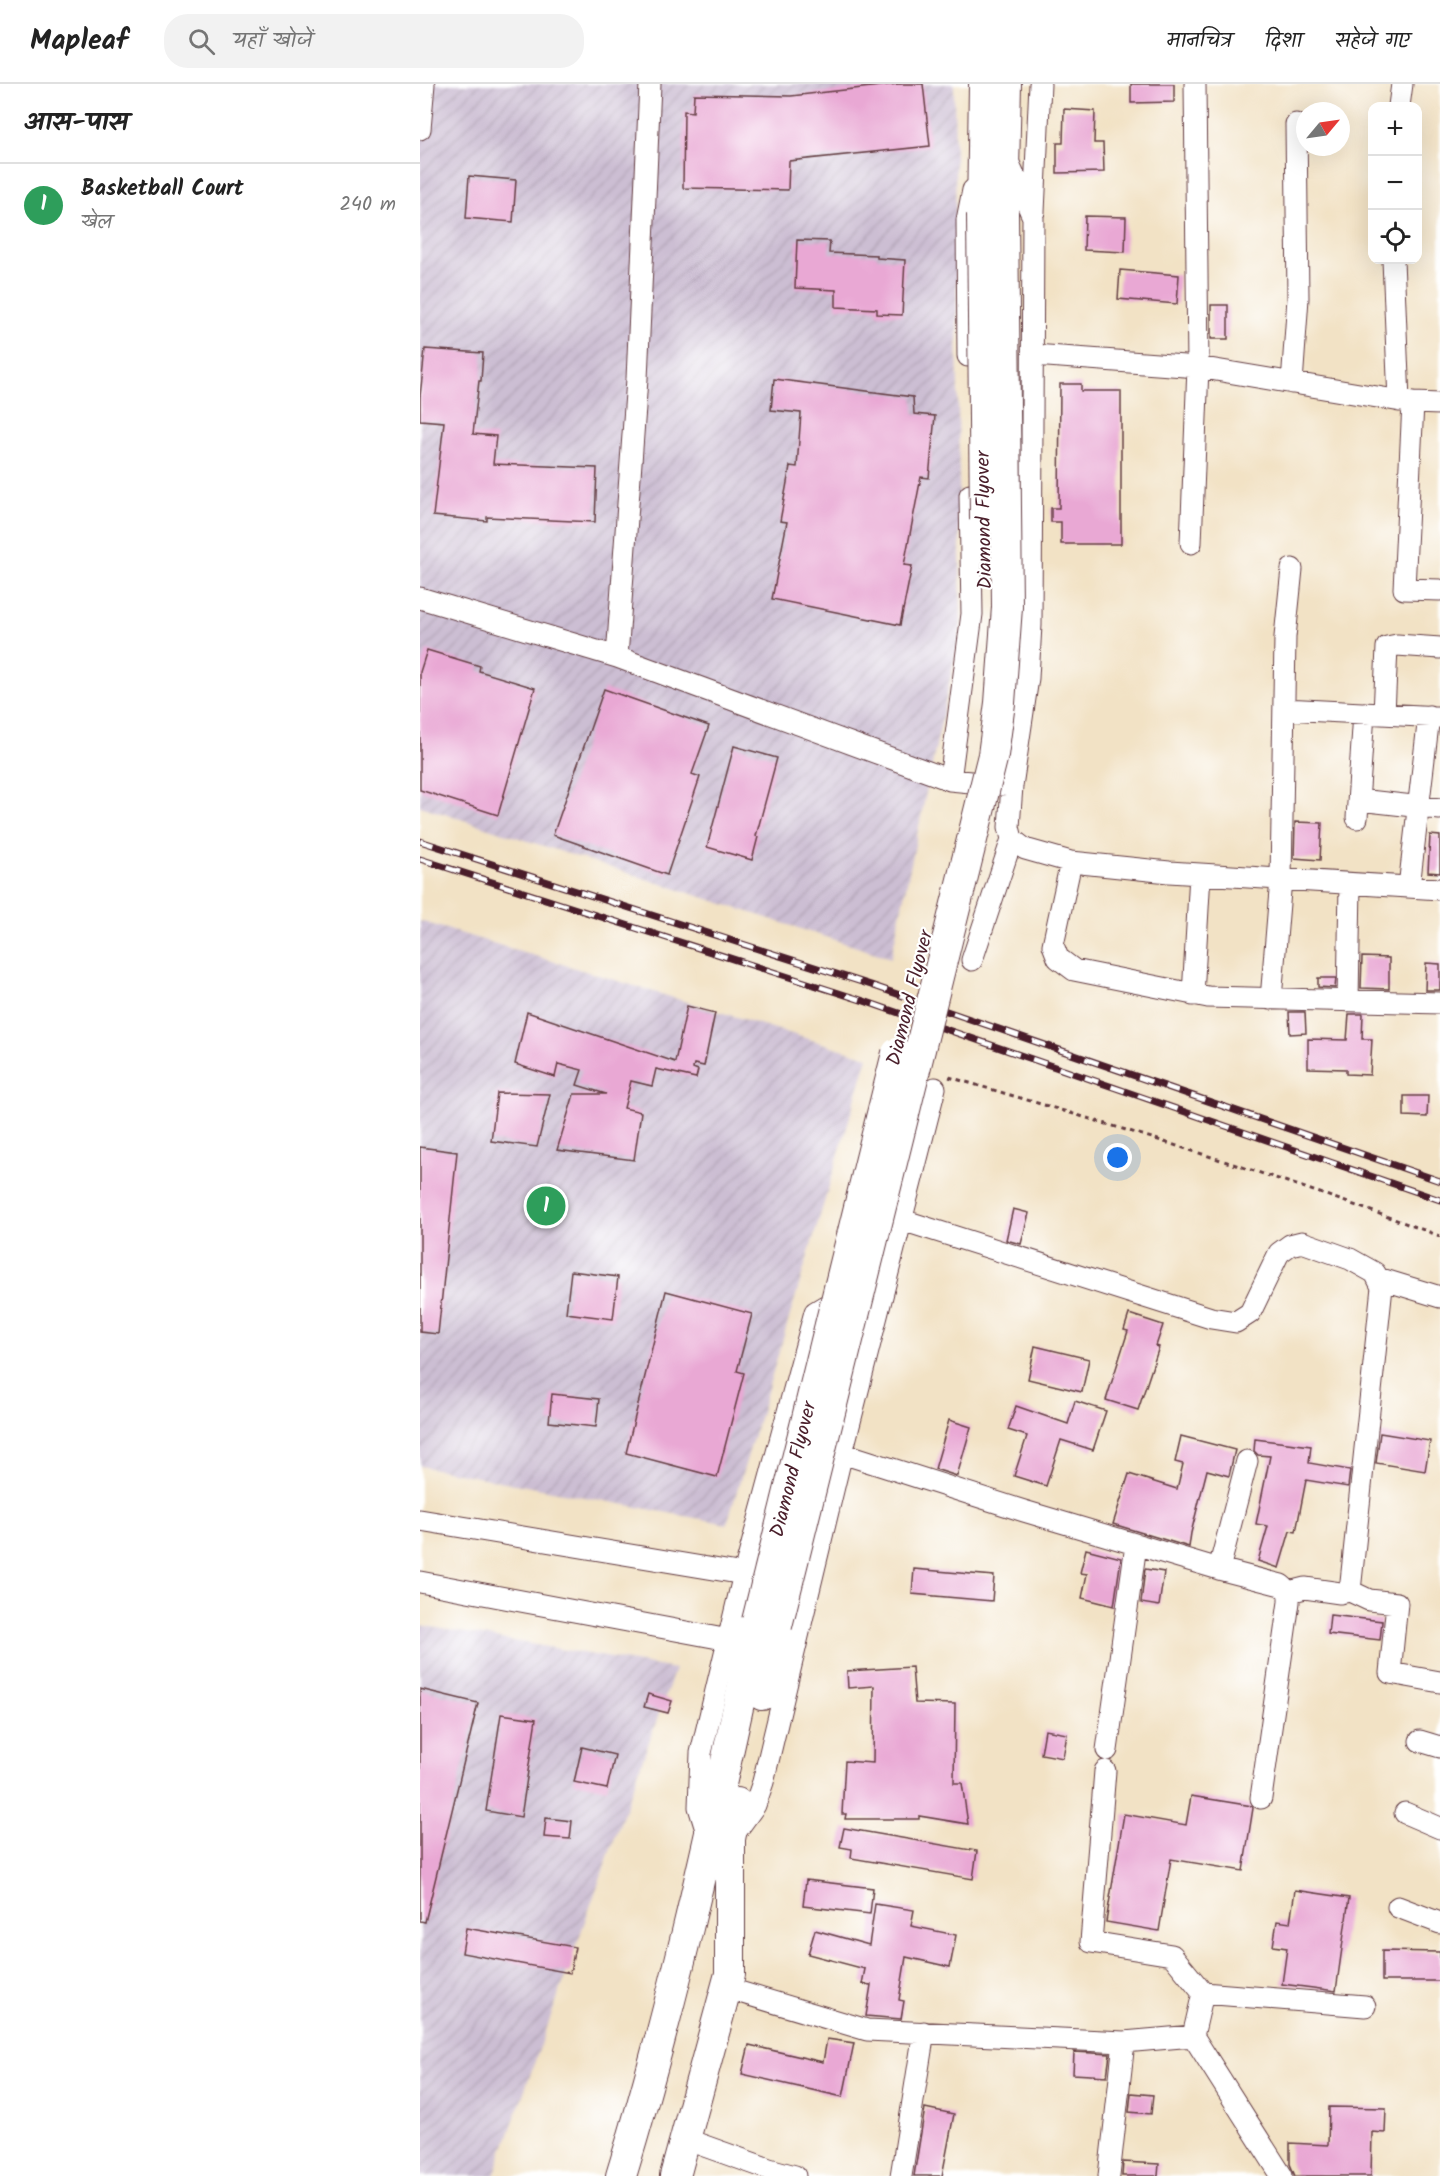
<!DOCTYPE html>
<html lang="hi">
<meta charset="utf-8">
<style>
:root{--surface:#fff;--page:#f2f2f2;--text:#222;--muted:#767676;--line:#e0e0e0;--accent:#d1495b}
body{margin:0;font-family:Kalam,"Playpen Sans Deva",sans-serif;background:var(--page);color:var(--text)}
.controls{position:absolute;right:18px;top:18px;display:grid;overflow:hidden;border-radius:12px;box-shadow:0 6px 24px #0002}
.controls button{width:54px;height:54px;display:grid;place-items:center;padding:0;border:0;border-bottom:2px solid var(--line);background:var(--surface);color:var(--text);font:30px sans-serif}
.compass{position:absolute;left:876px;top:18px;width:54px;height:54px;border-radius:50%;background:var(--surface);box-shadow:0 6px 24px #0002;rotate:61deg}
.you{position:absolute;left:698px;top:1074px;width:21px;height:21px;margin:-15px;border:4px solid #fff;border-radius:50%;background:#1a73e8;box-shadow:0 0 0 9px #1a73e833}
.badge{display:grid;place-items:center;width:39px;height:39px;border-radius:50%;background:var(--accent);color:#fff;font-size:20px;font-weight:700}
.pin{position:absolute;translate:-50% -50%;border:3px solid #fff;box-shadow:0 2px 6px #0006}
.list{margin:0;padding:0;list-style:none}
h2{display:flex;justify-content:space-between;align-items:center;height:78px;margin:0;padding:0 24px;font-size:26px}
h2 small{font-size:20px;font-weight:400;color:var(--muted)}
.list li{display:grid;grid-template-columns:39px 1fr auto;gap:18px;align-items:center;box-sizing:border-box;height:84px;padding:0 24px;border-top:2px solid var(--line)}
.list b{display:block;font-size:22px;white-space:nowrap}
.list p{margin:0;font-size:20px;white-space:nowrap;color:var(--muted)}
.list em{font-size:20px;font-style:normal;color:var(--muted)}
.icon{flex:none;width:33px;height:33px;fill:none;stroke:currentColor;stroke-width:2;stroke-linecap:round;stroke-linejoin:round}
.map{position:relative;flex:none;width:1020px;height:2092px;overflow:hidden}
header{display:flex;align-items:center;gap:36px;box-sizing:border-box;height:84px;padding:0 30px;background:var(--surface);border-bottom:2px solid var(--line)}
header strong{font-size:28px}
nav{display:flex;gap:33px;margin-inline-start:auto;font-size:21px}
.search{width:420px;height:54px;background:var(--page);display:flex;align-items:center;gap:15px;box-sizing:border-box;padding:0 21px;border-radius:24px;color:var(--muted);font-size:22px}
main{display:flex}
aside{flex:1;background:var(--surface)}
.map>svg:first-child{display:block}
</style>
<header>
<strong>Mapleaf</strong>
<div class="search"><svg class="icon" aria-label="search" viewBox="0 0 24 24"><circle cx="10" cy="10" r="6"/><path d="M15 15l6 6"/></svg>यहाँ खोजें</div>
<nav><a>मानचित्र</a><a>दिशा</a><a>सहेजे गए</a></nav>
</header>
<main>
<aside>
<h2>आस-पास<small></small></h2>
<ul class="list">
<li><span class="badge" style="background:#2e9e5b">1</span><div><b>Basketball Court</b><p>खेल</p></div><em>240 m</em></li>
</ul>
</aside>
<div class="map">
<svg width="1020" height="2092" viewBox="0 0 1020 2092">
<defs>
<pattern id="industrial-furrows" width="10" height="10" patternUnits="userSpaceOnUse" patternTransform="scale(1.5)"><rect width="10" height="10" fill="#ccbed3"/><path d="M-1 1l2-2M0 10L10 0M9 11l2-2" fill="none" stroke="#b1a3b5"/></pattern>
</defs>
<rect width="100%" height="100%" fill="#fff"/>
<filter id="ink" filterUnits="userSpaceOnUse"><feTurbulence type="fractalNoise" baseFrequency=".0167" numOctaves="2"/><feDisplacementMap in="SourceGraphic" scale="12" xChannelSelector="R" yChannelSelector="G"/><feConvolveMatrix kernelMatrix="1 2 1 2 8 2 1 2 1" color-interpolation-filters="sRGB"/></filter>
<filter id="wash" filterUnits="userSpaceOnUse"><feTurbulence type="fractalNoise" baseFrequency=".008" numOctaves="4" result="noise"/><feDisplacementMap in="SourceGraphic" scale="24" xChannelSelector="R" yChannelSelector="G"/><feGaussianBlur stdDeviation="1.35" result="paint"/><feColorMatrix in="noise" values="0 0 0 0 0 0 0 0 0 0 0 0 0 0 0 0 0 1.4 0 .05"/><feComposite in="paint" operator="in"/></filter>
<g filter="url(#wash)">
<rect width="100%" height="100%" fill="#f2e2c5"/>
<!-- industrial -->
<path fill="url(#industrial-furrows)" d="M 0,0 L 534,0 L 541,544 L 471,874 L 0,722 Z
M 0,837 L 448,973 L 307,1440 L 0,1382 Z
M 0,1541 L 255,1585 L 74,2092 L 0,2092 Z"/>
<g id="blocks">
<!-- building -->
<path fill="#e9a8d4" d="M 478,0 L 503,0 L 510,62 L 369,77 L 368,106 L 263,104 L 264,27 L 273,28 L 274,10 L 371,12 Z
M 711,0 L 754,0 L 754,18 L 711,19 Z
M 644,25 L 675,27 L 674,59 L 683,59 L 684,88 L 637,89 L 637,59 L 643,59 Z
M 49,92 L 96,96 L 93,138 L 46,134 Z
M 665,132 L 706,133 L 705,168 L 664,166 Z
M 377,156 L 410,157 L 409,169 L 457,171 L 457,174 L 485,176 L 482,231 L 457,230 L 457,225 L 416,223 L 416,206 L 375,204 Z
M 700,186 L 759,191 L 757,220 L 698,215 Z
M 791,221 L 808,221 L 808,255 L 791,255 Z
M 5,265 L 63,269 L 61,297 L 59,297 L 53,350 L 76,352 L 73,380 L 177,384 L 175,438 L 67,433 L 67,437 L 13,432 L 24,338 L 0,336 L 0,313 Z
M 354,295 L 493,313 L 494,330 L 515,332 L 509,394 L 501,393 L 484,481 L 492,482 L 480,541 L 352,515 L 367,438 L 360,437 L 370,382 L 377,383 L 381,329 L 351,326 Z
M 640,300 L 661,300 L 661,307 L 701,307 L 701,460 L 641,460 L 641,438 L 631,438 L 631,424 L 639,424 Z
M 7,566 L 60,582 L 59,587 L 115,604 L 78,731 L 0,706 L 0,588 Z
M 184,605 L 289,642 L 272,690 L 280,693 L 247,791 L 133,751 Z
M 314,662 L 357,674 L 336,752 L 338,753 L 332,776 L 287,763 Z
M 875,738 L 902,739 L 900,776 L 874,774 Z
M 1010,751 L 1020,752 L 1020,789 L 1008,788 Z
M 942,873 L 969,874 L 969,905 L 941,904 Z
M 1006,879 L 1020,880 L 1020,906 L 1005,906 Z
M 898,894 L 916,894 L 915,904 L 898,903 Z
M 267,922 L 295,929 L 284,982 L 274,980 L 273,984 L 278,986 L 276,994 L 236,985 L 232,1002 L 211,997 L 204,1024 L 221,1028 L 214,1076 L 137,1066 L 154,1010 L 186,1010 L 157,1001 L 162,986 L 138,980 L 135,993 L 95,980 L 107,928 L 255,978 Z
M 869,928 L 885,928 L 886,949 L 870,950 Z
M 929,930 L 943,930 L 942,955 L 952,955 L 950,991 L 926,990 L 926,985 L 888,984 L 888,955 L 927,956 Z
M 77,1009 L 130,1010 L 117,1063 L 71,1057 Z
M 984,1012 L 1008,1012 L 1007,1033 L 984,1032 Z
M 0,1063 L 37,1068 L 18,1250 L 0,1248 Z
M 593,1125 L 609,1129 L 601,1160 L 586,1156 Z
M 151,1187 L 198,1193 L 193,1235 L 146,1229 Z
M 246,1207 L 332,1230 L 317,1287 L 324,1289 L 297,1393 L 206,1369 Z
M 709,1230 L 743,1241 L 736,1262 L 739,1263 L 718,1326 L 686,1316 L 708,1247 L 704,1246 Z
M 615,1262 L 669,1275 L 662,1308 L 608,1295 Z
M 132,1310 L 179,1315 L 176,1343 L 129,1338 Z
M 655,1317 L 686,1327 L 673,1366 L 641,1356 L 626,1402 L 594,1392 L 607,1352 L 588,1346 L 596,1322 L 648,1340 Z
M 529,1336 L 551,1343 L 537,1392 L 515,1385 Z
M 960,1349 L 1010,1357 L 1005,1387 L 956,1379 Z
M 761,1352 L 815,1366 L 809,1392 L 787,1386 L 771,1449 L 769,1463 L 693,1440 L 709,1390 L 757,1405 L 763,1380 L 755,1378 Z
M 835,1355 L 891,1362 L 889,1379 L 930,1386 L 928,1403 L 886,1396 L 876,1448 L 870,1447 L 859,1484 L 838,1477 L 848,1442 L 836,1440 L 850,1372 L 838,1371 L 834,1367 Z
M 666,1465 L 701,1474 L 694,1522 L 662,1514 L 667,1490 L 660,1489 Z
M 494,1485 L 574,1492 L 572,1517 L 492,1510 Z
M 725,1485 L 744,1488 L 739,1522 L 721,1519 Z
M 910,1531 L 962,1537 L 960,1556 L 908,1550 Z
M 492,1583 L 495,1619 L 535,1620 L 534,1699 L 542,1699 L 548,1740 L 499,1732 L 499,1735 L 425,1735 L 426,1730 L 422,1730 L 425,1677 L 453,1679 L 454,1602 L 428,1604 L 427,1587 Z
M 0,1605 L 58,1619 L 5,1838 L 0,1837 Z
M 228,1610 L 252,1617 L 248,1629 L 224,1623 Z
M 81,1630 L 116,1635 L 101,1733 L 66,1727 Z
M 625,1646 L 647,1650 L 643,1674 L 621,1670 Z
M 162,1663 L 195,1671 L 187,1705 L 154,1698 Z
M 771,1712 L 832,1722 L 833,1724 L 823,1787 L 751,1775 L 739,1847 L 686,1838 L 704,1730 L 766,1741 Z
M 126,1734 L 152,1737 L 150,1755 L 124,1753 Z
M 424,1744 L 557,1767 L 553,1795 L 431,1774 L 432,1765 L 420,1763 Z
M 386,1796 L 453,1804 L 450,1830 L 383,1822 Z
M 875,1806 L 929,1814 L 916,1907 L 862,1900 L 867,1864 L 853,1862 L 857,1837 L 870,1839 Z
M 455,1820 L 494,1826 L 491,1842 L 536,1851 L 530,1883 L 486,1873 L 479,1916 L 484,1917 L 481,1935 L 446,1932 L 451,1901 L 442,1900 L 445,1885 L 388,1870 L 395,1846 L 449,1861 Z
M 46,1844 L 155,1863 L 150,1889 L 42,1869 Z
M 962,1867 L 1020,1868 L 1020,1897 L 962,1897 Z
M 407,1955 L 434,1959 L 423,2013 L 322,1990 L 329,1961 L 403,1978 Z
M 654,1968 L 690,1970 L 687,1992 L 653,1990 Z
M 711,2009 L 733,2011 L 731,2030 L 709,2028 Z
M 909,2023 L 966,2024 L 965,2049 L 952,2048 L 951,2092 L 875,2092 L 870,2080 L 870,2059 L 908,2061 Z
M 505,2024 L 534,2030 L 522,2092 L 494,2092 Z
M 703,2078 L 739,2080 L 738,2092 L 702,2092 Z"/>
</g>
</g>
<g filter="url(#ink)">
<use href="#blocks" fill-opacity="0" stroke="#633c42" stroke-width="1.5"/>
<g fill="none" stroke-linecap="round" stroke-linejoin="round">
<!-- minor casing -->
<g stroke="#633c42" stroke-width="23">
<path id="minor" d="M 979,22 L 982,0
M 0,45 L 4,0
M 614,128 L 620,0
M 973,176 L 979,317
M 614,271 L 778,283 L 993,319 L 1020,320
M 548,272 L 547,136 L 553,106
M 872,299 L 878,214 L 876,40
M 993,319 L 984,505 L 1020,506
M 550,411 L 552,530 L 530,696 L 592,702 L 608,594 L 611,541 L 613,133 L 587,75
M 771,459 L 778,283 L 775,0
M 0,514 L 197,573 L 530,696
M 197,573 L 217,295 L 230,0
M 864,625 L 1020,633
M 964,630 L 967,563 L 977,561 L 1020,564
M 592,702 L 589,743 L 592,755 L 605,765 L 651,778 L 749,788 L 1020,805
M 939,716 L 1020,725
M 937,734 L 944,629
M 651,778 L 633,861 L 638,874 L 654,886 L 788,913 L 1020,919
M 989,803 L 1009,632
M 552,876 L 592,755
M 773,911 L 780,790
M 851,915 L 861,795 L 865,553 L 872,485
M 928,917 L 930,800
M 482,1136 L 791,1234 L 816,1238 L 830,1229 L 859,1169 L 870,1161 L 882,1158 L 930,1175 L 955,1189 L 962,1203 L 930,1507 L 920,1509 L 885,1504 L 869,1508
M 958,1194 L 1020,1213
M 422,1369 L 604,1427 L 799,1485 L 861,1501 L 869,1508 L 869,1518 L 841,1714
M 0,1436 L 324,1490
M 799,1485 L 827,1377
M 0,1498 L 309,1556
M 930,1507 L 949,1516 L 977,1519 L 970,1589 L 1020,1598
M 1000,1657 L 1020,1663
M 687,1666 L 716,1461
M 685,1687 L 671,1858 L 752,1871 L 783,1909 L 945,1922
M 985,1729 L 1020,1744
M 314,1750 L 335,1721 L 343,1698 L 422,1369 L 515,1004
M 288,1752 L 279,1723 L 281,1669 L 324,1490 L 395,1228 L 405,1222 L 424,1227
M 978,1823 L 1020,1839
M 306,1904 L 447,1946 L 704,1958 L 773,1952
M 783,1909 L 773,1952 L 862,2092
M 265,2055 L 349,2085 L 375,2092
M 481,2092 L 504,1948
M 689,2092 L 704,1958"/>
</g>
<!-- highway casing -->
<g stroke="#633c42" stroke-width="32">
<path id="highway" d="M 583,128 L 586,0
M 562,130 L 564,0
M 342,1611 L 357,1542
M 201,2092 C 257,1910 296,1723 337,1537
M 255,2092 L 310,1890 L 310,1755 L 317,1719"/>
</g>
<!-- path -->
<path stroke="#633c42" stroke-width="3" stroke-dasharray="4.5 4.5" stroke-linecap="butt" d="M 529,993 C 694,1041 859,1092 1020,1152"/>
<!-- minor -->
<use href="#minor" stroke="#fff" stroke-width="21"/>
<!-- highway -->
<use href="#highway" stroke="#fff" stroke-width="30"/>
<!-- rail casing -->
<g stroke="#4a1f2b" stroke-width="7">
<path id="rail" d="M 0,757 L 451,901 L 1020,1097
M 0,775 L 444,917 L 1020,1116"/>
</g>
<!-- rail -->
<use href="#rail" stroke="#fff" stroke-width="4.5" stroke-dasharray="14" stroke-linecap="butt"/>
<!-- highway-bridge casing -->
<g stroke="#633c42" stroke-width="32" stroke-linecap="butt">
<g id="highway-bridge">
<path d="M 562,130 L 565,436"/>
<path id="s1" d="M 337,1537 L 477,969"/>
<path d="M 357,1542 L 573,671 L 580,619 L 587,523 L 583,128"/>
</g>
</g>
<!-- highway-bridge -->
<use href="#highway-bridge" stroke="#fff" stroke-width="30"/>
</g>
</g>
<g text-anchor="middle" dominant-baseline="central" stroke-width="4.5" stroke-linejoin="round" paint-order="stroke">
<!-- street labels -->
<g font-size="20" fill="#4a1f2b" stroke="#fff">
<text transform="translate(565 436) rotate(-91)">Diamond Flyover</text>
<text transform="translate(491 914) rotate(-76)">Diamond Flyover</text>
<text stroke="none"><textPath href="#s1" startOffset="156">Diamond Flyover</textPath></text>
</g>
</g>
</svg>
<div class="controls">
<button>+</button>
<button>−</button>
<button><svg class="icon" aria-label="locate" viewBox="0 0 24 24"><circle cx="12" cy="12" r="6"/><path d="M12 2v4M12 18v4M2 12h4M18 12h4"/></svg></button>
</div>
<svg class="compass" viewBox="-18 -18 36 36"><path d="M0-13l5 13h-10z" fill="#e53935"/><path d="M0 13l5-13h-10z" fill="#767676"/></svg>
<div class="you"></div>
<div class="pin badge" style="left:126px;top:1122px;background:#2e9e5b">1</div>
</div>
</main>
